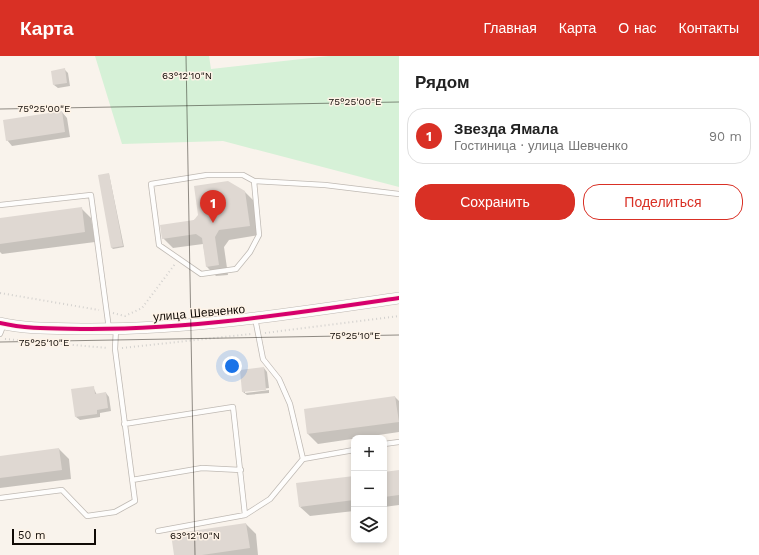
<!DOCTYPE html>
<html lang="ru">
<meta charset="utf-8">
<style>
:root{--surface:#fff;--page:#f2f2f2;--text:#222;--muted:#767676;--line:#e0e0e0;--accent:#d93025}
body{margin:0;font-family:"Work Sans",sans-serif;background:var(--page);color:var(--text)}
.controls{position:absolute;right:12px;bottom:12px;display:grid;overflow:hidden;border-radius:8px;box-shadow:0 2px 6px #0003}
.controls button{width:36px;height:36px;display:grid;place-items:center;padding:0;border:0;border-bottom:1px solid var(--line);background:var(--surface);color:var(--text);font:20px sans-serif}
.scale{position:absolute;left:12px;bottom:10px;width:84px;box-sizing:border-box;padding-left:4px;border:2px solid #100a05;border-top:0;font-size:11px;line-height:14px;white-space:nowrap;color:#100a05;-webkit-text-stroke:3px #fef3e7;paint-order:stroke}
.you{position:absolute;left:232px;top:310px;width:14px;height:14px;margin:-10px;border:3px solid #fff;border-radius:50%;background:#1a73e8;box-shadow:0 0 0 6px #1a73e833}
.badge{display:grid;place-items:center;width:26px;height:26px;border-radius:50%;background:var(--accent);color:#fff;font-size:13px;font-weight:700}
.pin{position:absolute;translate:-50% -33px;filter:drop-shadow(0 1px 2px #0008)}
.pin::after{content:'';position:absolute;top:21px;width:14px;height:12px;background:inherit;clip-path:polygon(0 0,100% 0,50% 100%)}
.list{margin:0;padding:0;list-style:none}
h2{display:flex;justify-content:space-between;align-items:center;height:52px;margin:0;padding:0 16px;font-size:17px}
h2 small{font-size:13px;font-weight:400;color:var(--muted)}
.list li{display:grid;grid-template-columns:26px 1fr auto;gap:12px;align-items:center;box-sizing:border-box;height:56px;margin:0 8px 8px;padding:0 8px;border:1px solid var(--line);border-radius:16px}
.list b{display:block;font-size:15px;white-space:nowrap}
.list p{margin:0;font-size:13px;white-space:nowrap;color:var(--muted)}
.list em{font-size:13px;font-style:normal;color:var(--muted)}
.actions{display:flex;gap:8px;padding:12px 16px}
.actions a{flex:1;padding:9px 0;border:1px solid var(--accent);border-radius:16px;text-align:center;font-size:14px;color:var(--accent)}
.actions .main{background:var(--accent);color:#fff}
.icon{flex:none;width:22px;height:22px;fill:none;stroke:currentColor;stroke-width:2;stroke-linecap:round;stroke-linejoin:round}
.map{position:relative;flex:none;width:399px;height:499px;overflow:hidden}
header{display:flex;align-items:center;gap:24px;box-sizing:border-box;height:56px;padding:0 20px;background:var(--accent);color:#fff}
header strong{font-size:19px}
nav{display:flex;gap:22px;margin-inline-start:auto;font-size:14px}
main{display:flex}
aside{flex:1;background:var(--surface)}
.map>svg:first-child{display:block}
</style>
<header>
<strong>Карта</strong>
<nav><a>Главная</a><a>Карта</a><a>О нас</a><a>Контакты</a></nav>
</header>
<main>
<div class="map">
<svg width="399" height="499" viewBox="0 0 399 499">
<rect width="100%" height="100%" fill="#f9f3ec"/>
<!-- green -->
<path fill="#d6f1d7" d="M 95,0 L 209,0 L 211,13 L 329,0 L 399,0 L 399,131 L 223,85 L 122,88 Z"/>
<!-- shadow -->
<path fill="#0003" d="M 64,13 L 68,17 L 70,30 L 58,32 L 54,29 Z
M 62,56 L 67,62 L 70,81 L 12,90 L 7,84 Z
M 109,118 L 124,191 L 113,193 L 112,192 Z
M 244,135 L 254,145 L 259,179 L 229,184 L 224,191 L 228,219 L 216,220 L 207,211 L 203,188 L 173,192 L 163,182 Z
M 81,152 L 91,162 L 95,186 L 2,198 L 0,196 L 0,163 Z
M 264,312 L 267,316 L 269,332 L 245,335 L 245,337 L 269,334 L 269,337 L 247,339 L 243,336 Z
M 93,331 L 97,339 L 106,337 L 109,341 L 111,355 L 100,357 L 100,361 L 80,364 L 76,361 Z
M 395,341 L 399,345 L 399,376 L 318,388 L 308,378 L 305,354 Z
M 59,393 L 69,403 L 71,423 L 0,432 L 0,401 Z
M 399,415 L 399,449 L 384,451 L 384,417 Z
M 354,421 L 354,455 L 310,460 L 300,451 Z
M 246,468 L 256,478 L 258,499 L 175,499 Z"/>
<!-- building -->
<path fill="#dfd8d2" d="M 65,12 L 67,27 L 53,29 L 51,15 Z
M 62,55 L 65,76 L 6,85 L 3,64 Z
M 109,117 L 123,190 L 111,192 L 98,119 Z
M 228,125 L 245,135 L 250,170 L 219,174 L 215,181 L 219,209 L 206,211 L 202,182 L 196,178 L 162,183 L 160,169 L 194,164 L 198,159 L 194,130 Z
M 82,151 L 85,176 L 0,188 L 0,162 Z
M 264,311 L 266,334 L 242,336 L 240,314 Z
M 94,330 L 95,338 L 106,336 L 108,352 L 97,354 L 97,358 L 75,361 L 71,333 Z
M 395,340 L 399,366 L 307,378 L 304,353 Z
M 59,392 L 62,414 L 0,422 L 0,400 Z
M 399,414 L 399,439 L 384,441 L 384,416 Z
M 354,420 L 354,444 L 299,451 L 296,427 Z
M 246,467 L 250,492 L 202,499 L 174,499 L 171,478 Z"/>
<g fill="none" stroke-linecap="round" stroke-linejoin="round">
<!-- service casing -->
<g stroke="#bfb9b3" stroke-width="6">
<path id="service" d="M 254,125 L 259,179 L 250,196 L 236,213 L 201,218 L 159,189 L 151,128 L 207,119 L 243,119 L 254,125 L 325,129 L 399,138
M 0,149 L 91,139 L 109,273
M 0,278 L 4,268
M 124,368 L 233,351 L 245,459
M 384,388 L 399,386
M 303,403 L 354,394
M 132,424 L 202,412 L 241,414
M 0,442 L 62,434 L 87,460 L 115,456 L 135,445 L 115,293 L 116,273
M 158,475 L 245,459 L 270,443 L 303,403 L 290,348 L 279,323 L 263,303 L 255,262"/>
</g>
<!-- tertiary casing -->
<g stroke="#bfb9b3" stroke-width="12">
<path id="tertiary" d="M 0,267 C 30,274 60,272 91,273 C 194,273 297,257 399,242"/>
</g>
<!-- path -->
<path stroke="#d3d1ce" stroke-width="2" stroke-dasharray="1 3" stroke-linecap="butt" d="M 0,237 L 99,254
M 113,257 L 125,260 L 142,252 L 175,208
M 265,277 L 399,260
M 5,283 L 108,292
M 122,292 L 251,278"/>
<!-- service -->
<use href="#service" stroke="#fefdfc" stroke-width="4.5"/>
<!-- tertiary -->
<use href="#tertiary" stroke="#fefdfc" stroke-width="11"/>
<!-- cycleway casing -->
<g stroke="#fef3e7" stroke-width="6">
<path id="cycleway" d="M 0,267 C 30,274 60,272 91,273 C 194,273 297,257 399,242"/>
</g>
<!-- cycleway -->
<use href="#cycleway" stroke="#d6006c" stroke-width="4"/>
</g>
<!-- ticks -->
<path fill="none" stroke="#100a05" stroke-width="1" stroke-opacity="0.45" d="M 186,0 L 195,499M 0,53 L 399,46M 0,286 L 399,279"/>
<g text-anchor="middle" dominant-baseline="central" stroke-width="3" stroke-linejoin="round" paint-order="stroke">
<!-- street labels -->
<g font-size="12" fill="#100a05" stroke="#fef3e7">
<text transform="translate(199 257) rotate(-5)">улица Шевченко</text>
</g>
</g>
<g font-size="10" text-anchor="middle" fill="#100a05" stroke="#fef3e7" stroke-width="3" stroke-linejoin="round" paint-order="stroke">
<text x="187" y="23">63°12'10"N</text>
<text x="355" y="49">75°25'00"E</text>
<text x="44" y="56">75°25'00"E</text>
<text x="355" y="283">75°25'10"E</text>
<text x="44" y="290">75°25'10"E</text>
<text x="195" y="483">63°12'10"N</text>
</g>
</svg>
<div class="controls">
<button>+</button>
<button>−</button>
<button><svg class="icon" aria-label="layers" viewBox="0 0 24 24"><path d="M12 4l9 5-9 5-9-5zM3 14l9 5 9-5"/></svg></button>
</div>
<div class="scale">50 m</div>
<div class="you"></div>
<div class="pin badge" style="left:213px;top:167px">1</div>
</div>
<aside>
<h2>Рядом<small></small></h2>
<ul class="list">
<li><span class="badge">1</span><div><b>Звезда Ямала</b><p>Гостиница · улица Шевченко</p></div><em>90 m</em></li>
</ul>
<div class="actions"><a class="main">Сохранить</a><a>Поделиться</a></div>
</aside>
</main>
